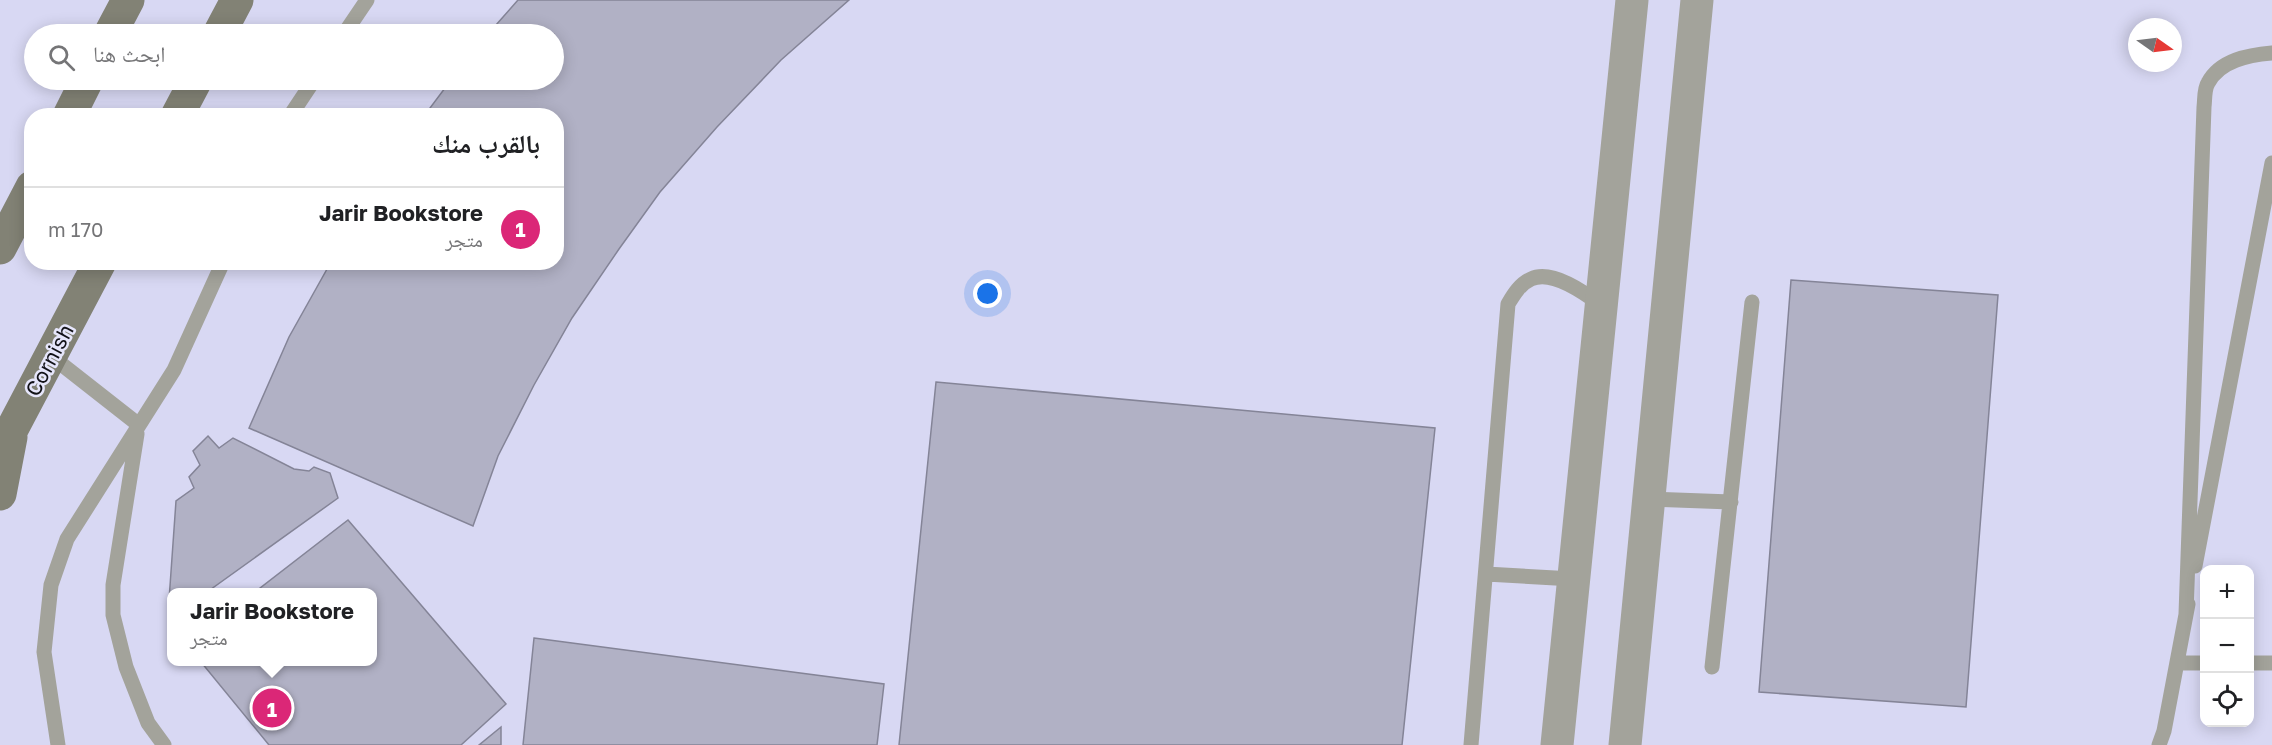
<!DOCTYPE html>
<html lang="ar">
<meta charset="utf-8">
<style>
:root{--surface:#fff;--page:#f6f6f6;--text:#202124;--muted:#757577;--line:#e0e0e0;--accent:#db2777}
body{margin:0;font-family:"Golos Text","Noto Naskh Arabic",sans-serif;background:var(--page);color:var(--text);direction:rtl}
.controls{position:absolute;right:18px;bottom:18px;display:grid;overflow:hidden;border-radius:12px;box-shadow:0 3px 15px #0003}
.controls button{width:54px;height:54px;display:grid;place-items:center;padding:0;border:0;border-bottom:2px solid var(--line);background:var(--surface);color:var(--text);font:30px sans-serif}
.compass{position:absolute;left:2128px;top:18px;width:54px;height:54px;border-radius:50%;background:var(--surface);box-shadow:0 3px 15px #0003;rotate:104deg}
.you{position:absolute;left:988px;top:294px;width:21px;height:21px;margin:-15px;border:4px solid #fff;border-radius:50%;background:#1a73e8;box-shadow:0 0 0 9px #1a73e833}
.badge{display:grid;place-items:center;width:39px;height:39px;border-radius:50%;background:var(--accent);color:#fff;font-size:20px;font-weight:700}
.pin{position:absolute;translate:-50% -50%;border:3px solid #fff;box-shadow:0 2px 6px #0006}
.popup{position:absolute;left:167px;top:588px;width:210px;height:78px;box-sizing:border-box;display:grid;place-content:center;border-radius:12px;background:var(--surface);filter:drop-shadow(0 2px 4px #0005);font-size:20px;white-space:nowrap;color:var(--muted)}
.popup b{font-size:22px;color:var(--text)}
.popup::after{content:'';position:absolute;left:50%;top:100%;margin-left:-12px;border:12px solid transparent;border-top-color:var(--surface)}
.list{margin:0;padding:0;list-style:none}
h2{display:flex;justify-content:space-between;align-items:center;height:78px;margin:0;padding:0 24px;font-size:26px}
h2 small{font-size:20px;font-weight:400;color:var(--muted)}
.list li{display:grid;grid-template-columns:39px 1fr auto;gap:18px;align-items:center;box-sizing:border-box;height:84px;padding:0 24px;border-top:2px solid var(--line)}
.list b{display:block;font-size:22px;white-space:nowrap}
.list p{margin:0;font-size:20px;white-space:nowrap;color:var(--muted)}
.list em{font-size:20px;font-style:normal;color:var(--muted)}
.icon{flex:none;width:33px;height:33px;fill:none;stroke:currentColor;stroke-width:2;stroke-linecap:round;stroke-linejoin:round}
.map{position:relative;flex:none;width:2272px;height:745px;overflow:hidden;direction:ltr}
.search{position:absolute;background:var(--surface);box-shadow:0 3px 15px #0003;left:24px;top:24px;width:540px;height:66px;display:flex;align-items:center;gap:15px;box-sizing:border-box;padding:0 21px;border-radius:33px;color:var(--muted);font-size:22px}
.panel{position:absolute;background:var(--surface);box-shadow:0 3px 15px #0003;left:24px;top:108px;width:540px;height:162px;border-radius:24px;direction:rtl}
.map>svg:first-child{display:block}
</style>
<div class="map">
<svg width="2272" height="745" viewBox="0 0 2272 745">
<rect width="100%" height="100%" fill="#e6e6fb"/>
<!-- built -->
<path fill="#d8d8f3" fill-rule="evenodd" d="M 0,0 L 2272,0 L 2272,745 L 0,745 ZM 2137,27 L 2173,27 L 2173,63 L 2137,63 ZM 34,34 L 554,34 L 554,80 L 34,80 ZM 32,116 L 556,116 L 556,262 L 32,262 ZM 2204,570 L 2250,570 L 2250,722 L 2204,722 ZM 172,592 L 372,592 L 372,662 L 172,662 Z"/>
<!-- building -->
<path fill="#b1b1c5" stroke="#848497" stroke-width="1.5" d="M 518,0 L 849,0 L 781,60 L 717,127 L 660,192 L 619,249 L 572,318 L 534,385 L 498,456 L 473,526 L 249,428 L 289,337 L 331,262 L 556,262 L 556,116 L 424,116 L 451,80 L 554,80 L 554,34 L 488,34 Z
M 1791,280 L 1998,295 L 1966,707 L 1759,692 Z
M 936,382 L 1435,428 L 1402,745 L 899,745 Z
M 208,436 L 219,448 L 233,438 L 294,469 L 309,471 L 314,467 L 330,473 L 338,498 L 207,592 L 172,592 L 172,602 L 169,600 L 176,501 L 194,488 L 189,477 L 200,465 L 193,451 Z
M 348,520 L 506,704 L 461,745 L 269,745 L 201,662 L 372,662 L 372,592 L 255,592 Z
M 534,638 L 884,684 L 877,745 L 523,745 Z
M 501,727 L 501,745 L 479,745 Z"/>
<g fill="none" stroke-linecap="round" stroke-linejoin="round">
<!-- service -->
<path stroke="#a3a39b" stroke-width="15" d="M 344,34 L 367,0
M 290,116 L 314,80
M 51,356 L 139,425
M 137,434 L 113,585 L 113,615 L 126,667 L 148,723 L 164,745
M 1649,499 L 1731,502
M 2195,566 L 2272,163
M 1486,574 L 1573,579
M 2186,614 L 2204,107 C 2205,100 2204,89 2208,83 C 2220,60 2249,55 2272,53
M 2177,663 L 2204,663
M 2250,663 L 2272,663
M 1712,667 L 1752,302
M 58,745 L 44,652 L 51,585 L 67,539 L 174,370 L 223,262
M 1471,745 L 1508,304 C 1514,294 1520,284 1531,279 C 1552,269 1585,293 1601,305
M 2159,745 L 2164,731 L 2188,604"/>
<!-- tertiary -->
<path stroke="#a3a39b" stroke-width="33" d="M 1557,745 L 1632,0
M 1625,745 L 1697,0"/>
<!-- secondary -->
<path stroke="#828275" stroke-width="33" d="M 110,34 L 128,0
M 219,34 L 237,0
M 69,116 L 87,80
M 177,116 L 196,80
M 0,248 L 32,187
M 0,458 L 12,429 L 100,262
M 0,494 L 11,437"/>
</g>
<g text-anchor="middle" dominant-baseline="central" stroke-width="5" stroke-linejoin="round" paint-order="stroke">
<!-- street labels -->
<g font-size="21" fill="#111117" stroke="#e6e6fb">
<text transform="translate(49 360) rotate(-62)">Cornish</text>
</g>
</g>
</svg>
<div class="controls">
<button>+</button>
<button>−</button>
<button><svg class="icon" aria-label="locate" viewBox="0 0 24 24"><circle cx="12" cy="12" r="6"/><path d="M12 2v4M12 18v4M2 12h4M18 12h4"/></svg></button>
</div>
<svg class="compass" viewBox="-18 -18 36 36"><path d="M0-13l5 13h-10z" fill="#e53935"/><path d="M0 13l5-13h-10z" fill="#757577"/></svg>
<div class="you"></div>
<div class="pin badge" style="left:272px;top:708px">1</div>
<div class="popup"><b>Jarir Bookstore</b>متجر</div>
<div class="search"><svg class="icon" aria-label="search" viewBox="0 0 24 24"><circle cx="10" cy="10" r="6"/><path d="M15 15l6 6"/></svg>ابحث هنا</div>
<section class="panel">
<h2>بالقرب منك<small></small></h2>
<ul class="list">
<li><span class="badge">1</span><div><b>Jarir Bookstore</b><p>متجر</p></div><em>170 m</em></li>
</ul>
</section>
</div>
